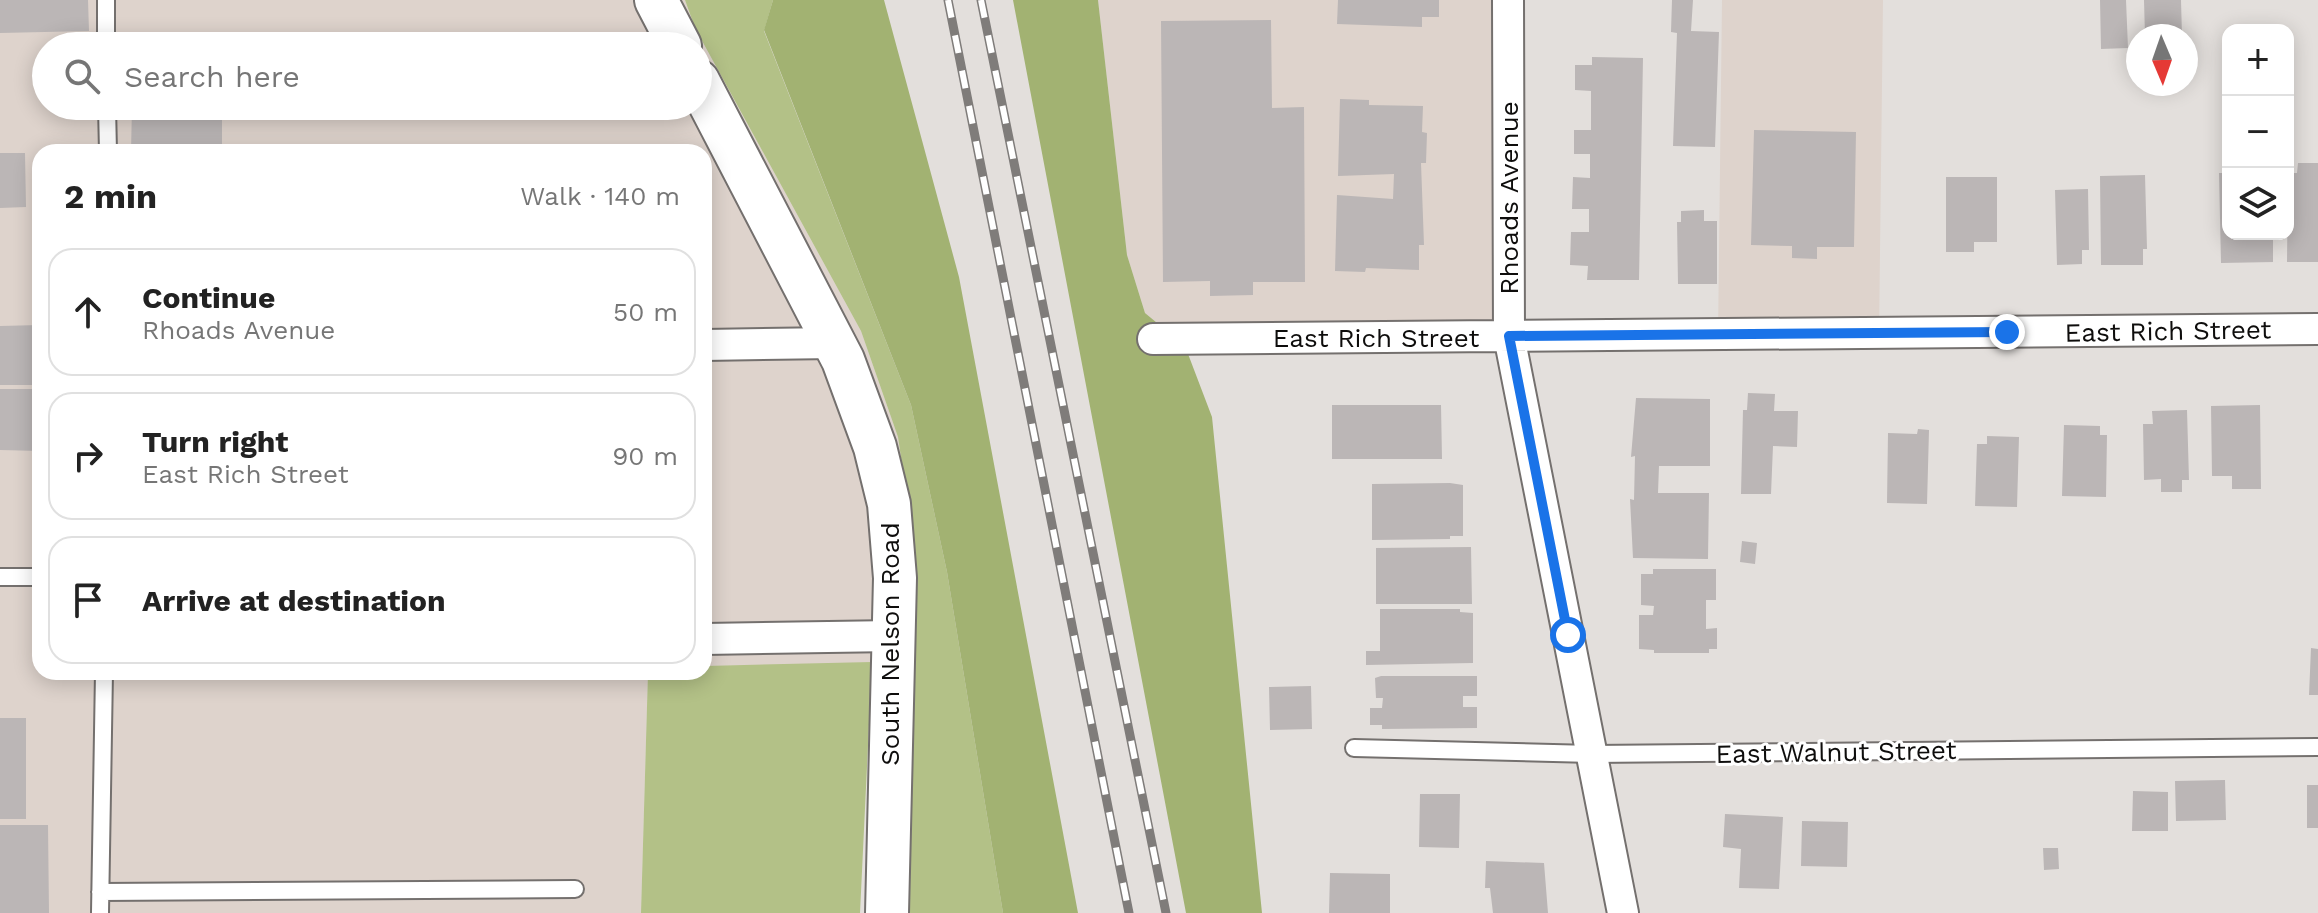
<!DOCTYPE html>
<meta charset="utf-8">
<style>
:root{--surface:#fff;--page:#f6f6f6;--text:#222;--muted:#767676;--line:#e0e0e0}
body{margin:0;font-family:"Work Sans",sans-serif;background:var(--page);color:var(--text)}
.controls{position:absolute;right:24px;top:24px;display:grid;overflow:hidden;border-radius:16px;box-shadow:0 4px 20px #0003}
.controls button{width:72px;height:72px;display:grid;place-items:center;padding:0;border:0;border-bottom:2px solid var(--line);background:var(--surface);color:var(--text);font:40px sans-serif}
.compass{position:absolute;left:2126px;top:24px;width:72px;height:72px;border-radius:50%;background:var(--surface);box-shadow:0 4px 20px #0003;rotate:178deg}
.stop{position:absolute;width:24px;height:24px;margin:-18px;border:6px solid #1a73e8;border-radius:50%;background:#fff}
.stop.end{background:#1a73e8;border-color:#fff;box-shadow:0 2px 8px #0008}
.list{margin:0;padding:0;list-style:none}
h2{display:flex;justify-content:space-between;align-items:center;height:104px;margin:0;padding:0 32px;font-size:34px}
h2 small{font-size:26px;font-weight:400;color:var(--muted)}
.list li{display:grid;grid-template-columns:52px 1fr auto;gap:24px;align-items:center;box-sizing:border-box;height:128px;margin:0 16px 16px;padding:0 16px;border:2px solid var(--line);border-radius:24px}
.list b{display:block;font-size:30px;white-space:nowrap}
.list p{margin:0;font-size:26px;white-space:nowrap;color:var(--muted)}
.list em{font-size:26px;font-style:normal;color:var(--muted)}
.icon{flex:none;width:44px;height:44px;fill:none;stroke:currentColor;stroke-width:2;stroke-linecap:round;stroke-linejoin:round}
.map{position:relative;flex:none;width:2318px;height:913px;overflow:hidden}
.search{position:absolute;background:var(--surface);box-shadow:0 4px 20px #0003;left:32px;top:32px;width:680px;height:88px;display:flex;align-items:center;gap:20px;box-sizing:border-box;padding:0 28px;border-radius:44px;color:var(--muted);font-size:30px}
.panel{position:absolute;background:var(--surface);box-shadow:0 4px 20px #0003;left:32px;top:144px;width:680px;height:536px;border-radius:24px}
.map>svg:first-child{display:block}
</style>
<div class="map">
<svg width="2318" height="913" viewBox="0 0 2318 913">
<rect width="100%" height="100%" fill="#e3dfdc"/>
<!-- built -->
<path fill="#ded3cc" fill-rule="evenodd" d="M 0,0 L 685,0 L 695,28 L 861,331 L 898,437 L 911,526 L 911,663 L 704,666 L 704,152 L 40,152 L 40,672 L 648,672 L 641,913 L 0,913 ZM 46,46 L 698,46 L 698,106 L 46,106 Z
M 1098,0 L 1511,0 L 1508,307 L 1488,340 L 1185,346 L 1145,313 L 1127,255 Z
M 1722,0 L 1883,0 L 1879,337 L 1718,337 Z"/>
<!-- green -->
<path fill="#b3c187" d="M 685,0 L 773,0 L 764,31 L 911,405 L 947,572 L 1003,913 L 910,913 L 911,526 L 898,437 L 861,331 L 695,28 Z
M 872,662 L 860,913 L 641,913 L 648,672 L 704,672 L 704,666 Z"/>
<!-- forest -->
<path fill="#a2b272" d="M 773,0 L 884,0 L 959,277 L 1078,913 L 1003,913 L 947,572 L 911,405 L 764,30 Z
M 1013,0 L 1098,0 L 1127,255 L 1145,313 L 1185,346 L 1212,417 L 1262,913 L 1186,913 Z"/>
<!-- building -->
<path fill="#bbb6b6" d="M 0,0 L 88,0 L 89,31 L 0,33 Z
M 1338,0 L 1439,0 L 1439,17 L 1422,17 L 1422,27 L 1337,24 Z
M 1672,0 L 1693,0 L 1691,31 L 1719,32 L 1715,147 L 1673,146 L 1677,33 L 1671,32 Z
M 2100,0 L 2126,0 L 2128,48 L 2101,49 Z
M 2144,0 L 2181,0 L 2182,36 L 2145,36 Z
M 1271,20 L 1272,108 L 1304,107 L 1305,282 L 1253,282 L 1253,295 L 1210,296 L 1210,281 L 1163,282 L 1161,21 Z
M 1592,57 L 1643,58 L 1639,280 L 1587,280 L 1588,266 L 1570,265 L 1571,232 L 1589,232 L 1589,209 L 1572,209 L 1573,177 L 1590,178 L 1590,154 L 1574,154 L 1574,130 L 1591,130 L 1591,91 L 1575,90 L 1575,65 L 1592,65 Z
M 1340,99 L 1369,100 L 1369,105 L 1423,106 L 1422,132 L 1427,133 L 1426,163 L 1421,163 L 1424,245 L 1419,245 L 1419,270 L 1366,268 L 1365,272 L 1335,271 L 1337,195 L 1393,199 L 1394,174 L 1338,176 Z
M 132,106 L 222,106 L 222,152 L 131,152 Z
M 1754,130 L 1856,132 L 1854,247 L 1817,247 L 1817,259 L 1792,258 L 1792,246 L 1751,245 Z
M 0,153 L 25,153 L 26,207 L 0,208 Z
M 2298,163 L 2318,163 L 2318,262 L 2287,262 L 2288,173 L 2297,173 Z
M 2219,173 L 2228,173 L 2228,234 L 2273,234 L 2273,262 L 2221,263 Z
M 2145,175 L 2147,249 L 2143,249 L 2143,265 L 2101,265 L 2100,176 Z
M 1946,177 L 1997,177 L 1997,242 L 1974,242 L 1974,252 L 1946,252 Z
M 2088,189 L 2089,250 L 2082,250 L 2082,264 L 2057,265 L 2055,190 Z
M 1704,210 L 1704,221 L 1717,221 L 1717,284 L 1678,284 L 1677,222 L 1681,222 L 1681,211 Z
M 40,325 L 40,365 L 33,385 L 0,385 L 0,326 Z
M 0,389 L 40,389 L 40,451 L 0,450 Z
M 1748,393 L 1775,394 L 1774,411 L 1798,411 L 1797,447 L 1773,446 L 1771,494 L 1741,494 L 1743,410 L 1747,410 Z
M 1636,398 L 1710,399 L 1710,466 L 1659,466 L 1658,493 L 1709,493 L 1708,559 L 1633,558 L 1630,499 L 1634,500 L 1635,456 L 1631,457 Z
M 1332,405 L 1441,405 L 1442,459 L 1332,459 Z
M 2260,405 L 2261,489 L 2232,489 L 2232,476 L 2212,476 L 2211,406 Z
M 2187,410 L 2189,480 L 2182,480 L 2182,492 L 2161,492 L 2161,479 L 2144,480 L 2143,424 L 2153,424 L 2152,411 Z
M 2064,425 L 2100,426 L 2100,435 L 2107,435 L 2106,497 L 2062,496 Z
M 1918,429 L 1929,430 L 1927,504 L 1887,503 L 1888,433 L 1917,434 Z
M 1987,436 L 2019,437 L 2017,507 L 1975,506 L 1977,444 L 1987,444 Z
M 1450,483 L 1463,485 L 1463,536 L 1450,536 L 1450,539 L 1372,540 L 1372,484 Z
M 1742,541 L 1757,543 L 1755,564 L 1740,562 Z
M 1471,547 L 1472,604 L 1376,604 L 1376,548 Z
M 1653,569 L 1716,569 L 1716,600 L 1706,600 L 1706,629 L 1717,628 L 1717,649 L 1709,649 L 1709,653 L 1654,653 L 1654,650 L 1639,649 L 1639,615 L 1653,615 L 1654,606 L 1641,605 L 1641,574 L 1653,574 Z
M 1380,609 L 1460,609 L 1460,612 L 1473,613 L 1473,663 L 1366,665 L 1366,651 L 1380,651 Z
M 2311,648 L 2318,649 L 2318,695 L 2309,695 Z
M 1381,676 L 1477,676 L 1477,696 L 1463,696 L 1463,707 L 1477,707 L 1477,728 L 1382,729 L 1382,725 L 1370,725 L 1370,708 L 1382,708 L 1383,698 L 1376,698 L 1375,678 Z
M 1311,686 L 1312,729 L 1270,730 L 1269,687 Z
M 0,718 L 26,718 L 26,819 L 0,819 Z
M 2225,780 L 2226,820 L 2176,821 L 2175,781 Z
M 2307,785 L 2318,785 L 2318,828 L 2307,828 Z
M 2133,791 L 2168,792 L 2168,831 L 2132,831 Z
M 1420,794 L 1460,794 L 1459,848 L 1419,847 Z
M 1725,814 L 1783,817 L 1779,889 L 1739,888 L 1741,849 L 1723,847 Z
M 1802,821 L 1848,822 L 1847,867 L 1801,866 Z
M 0,825 L 48,825 L 49,913 L 0,913 Z
M 2043,848 L 2058,848 L 2059,869 L 2044,870 Z
M 1486,861 L 1544,863 L 1548,913 L 1493,913 L 1490,888 L 1485,888 Z
M 1330,873 L 1390,874 L 1390,913 L 1329,913 Z"/>
<g fill="none" stroke-linecap="round" stroke-linejoin="round">
<!-- service casing -->
<g stroke="#74706e" stroke-width="20">
<path id="service" d="M 106,0 L 106,46
M 107,106 L 108,152
M 0,577 L 40,577
M 1354,748 L 1592,754 L 2318,747
M 100,892 L 575,889
M 100,913 L 104,672"/>
</g>
<!-- minor casing -->
<g stroke="#74706e" stroke-width="34">
<path id="minor" d="M 1508,0 L 1509,336 L 1623,913
M 1153,339 L 2318,329
M 704,345 L 834,343
M 704,639 L 894,636"/>
</g>
<!-- secondary casing -->
<g stroke="#74706e" stroke-width="46">
<path id="secondary" d="M 656,0 L 680,46
M 698,81 L 843,360 L 875,447 L 889,504 L 895,578 L 887,913"/>
</g>
<!-- service -->
<use href="#service" stroke="#fff" stroke-width="16"/>
<!-- minor -->
<use href="#minor" stroke="#fff" stroke-width="30"/>
<!-- secondary -->
<use href="#secondary" stroke="#fff" stroke-width="42"/>
<!-- rail casing -->
<g stroke="#7f7c7a" stroke-width="9">
<path id="rail" d="M 948,0 L 1129,913
M 981,0 L 1166,913"/>
</g>
<!-- rail -->
<use href="#rail" stroke="#fff" stroke-width="6" stroke-dasharray="18" stroke-linecap="butt"/>
</g>
<g fill="none" stroke-linecap="round" stroke-linejoin="round">
<!-- route -->
<path stroke="#1a73e8" stroke-width="10" d="M 1568,635 L 1509,336 L 2007,332"/>
</g>
<g text-anchor="middle" dominant-baseline="central" stroke-width="6" stroke-linejoin="round" paint-order="stroke">
<!-- street labels -->
<g font-size="26" fill="#0e0d0c" stroke="#fff">
<text transform="translate(1509 198) rotate(-90)">Rhoads Avenue</text>
<text transform="translate(2168 331) rotate(-1)">East Rich Street</text>
<text x="1376" y="338">East Rich Street</text>
<text transform="translate(890 644) rotate(-90)">South Nelson Road</text>
<text transform="translate(1836 752) rotate(-1)">East Walnut Street</text>
</g>
</g>
</svg>
<div class="controls">
<button>+</button>
<button>−</button>
<button><svg class="icon" aria-label="layers" viewBox="0 0 24 24"><path d="M12 4l9 5-9 5-9-5zM3 14l9 5 9-5"/></svg></button>
</div>
<svg class="compass" viewBox="-18 -18 36 36"><path d="M0-13l5 13h-10z" fill="#e53935"/><path d="M0 13l5-13h-10z" fill="#767676"/></svg>
<div class="stop" style="left:1568px;top:635px"></div>
<div class="stop end" style="left:2007px;top:332px"></div>
<div class="search"><svg class="icon" aria-label="search" viewBox="0 0 24 24"><circle cx="10" cy="10" r="6"/><path d="M15 15l6 6"/></svg>Search here</div>
<section class="panel">
<h2>2 min<small>Walk · 140 m</small></h2>
<ul class="list">
<li><svg class="icon" aria-label="ahead" viewBox="0 0 24 24"><path d="M12 20V5M6 11l6-6 6 6"/></svg><div><b>Continue</b><p>Rhoads Avenue</p></div><em>50 m</em></li>
<li><svg class="icon" aria-label="right" viewBox="0 0 24 24"><path d="M7 20v-9h11M14 6l5 5-5 5"/></svg><div><b>Turn right</b><p>East Rich Street</p></div><em>90 m</em></li>
<li><svg class="icon" aria-label="arrive" viewBox="0 0 24 24"><path d="M6 21V4h12l-3 4 3 4H6"/></svg><div><b>Arrive at destination</b></div></li>
</ul>
</section>
</div>
